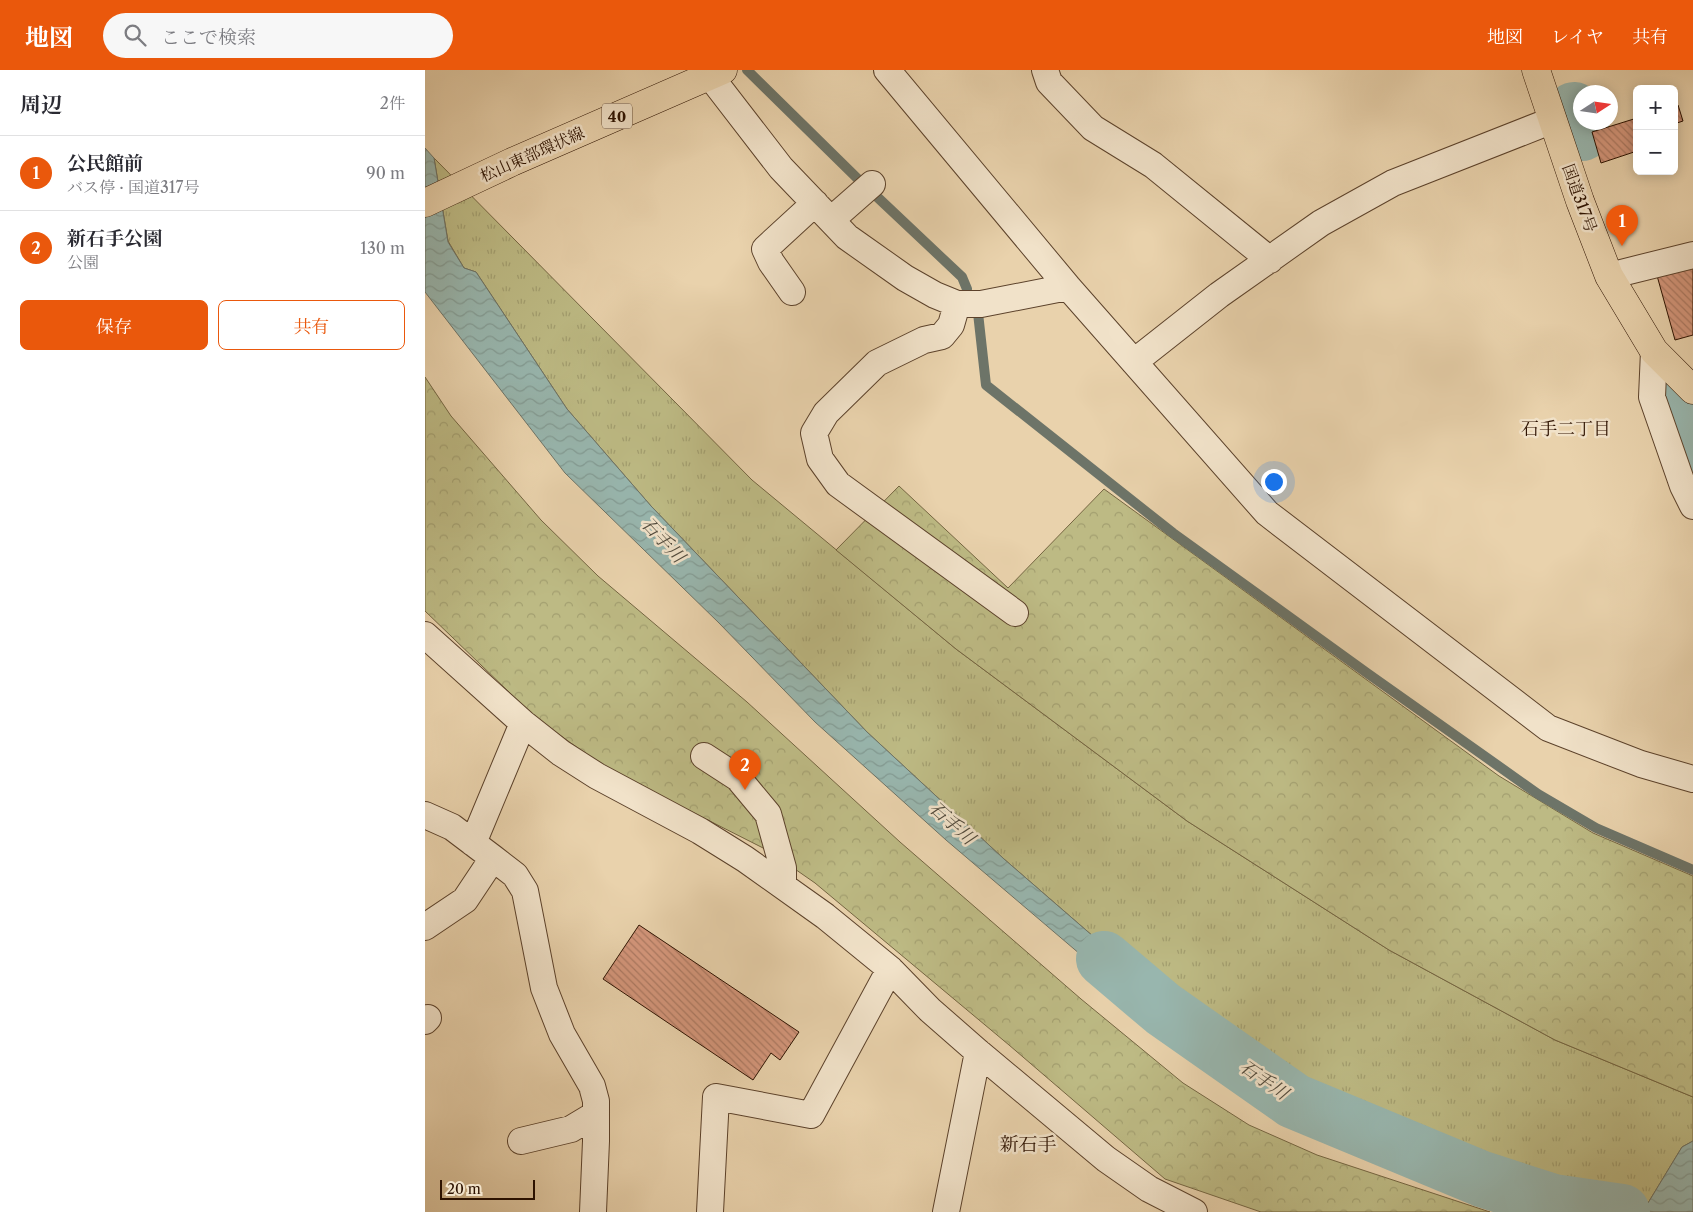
<!DOCTYPE html>
<html lang="ja">
<meta charset="utf-8">
<style>
:root{--surface:#fff;--page:#f7f7f7;--text:#2b2b33;--muted:#7c7c81;--line:#e1e1e2;--accent:#ea580c}
body{margin:0;font-family:"Libre Caslon Text","Noto Serif JP",serif;background:var(--page);color:var(--text)}
.controls{position:absolute;right:15px;top:15px;display:grid;overflow:hidden;border-radius:8px;box-shadow:0 2px 12px #0003}
.controls button{width:45px;height:45px;display:grid;place-items:center;padding:0;border:0;border-bottom:1px solid var(--line);background:var(--surface);color:var(--text);font:25px sans-serif}
.compass{position:absolute;left:1148px;top:15px;width:45px;height:45px;border-radius:50%;background:var(--surface);box-shadow:0 2px 12px #0003;rotate:78deg}
.scale{position:absolute;left:15px;bottom:12px;width:95px;box-sizing:border-box;padding-left:5px;border:2px solid #2d1200;border-top:0;font-size:14px;line-height:18px;white-space:nowrap;color:#2d1200;-webkit-text-stroke:4px #f1e2c9;paint-order:stroke}
.you{position:absolute;left:848px;top:411px;width:18px;height:18px;margin:-12px;border:4px solid #fff;border-radius:50%;background:#1a73e8;box-shadow:0 0 0 8px #1a73e833}
.badge{display:grid;place-items:center;width:32px;height:32px;border-radius:50%;background:var(--accent);color:#fff;font-size:16px;font-weight:700}
.pin{position:absolute;translate:-50% -41px;filter:drop-shadow(0 1px 2px #0008)}
.pin::after{content:'';position:absolute;top:26px;width:18px;height:15px;background:inherit;clip-path:polygon(0 0,100% 0,50% 100%)}
.list{margin:0;padding:0;list-style:none}
h2{display:flex;justify-content:space-between;align-items:center;height:65px;margin:0;padding:0 20px;font-size:21px}
h2 small{font-size:16px;font-weight:400;color:var(--muted)}
.list li{display:grid;grid-template-columns:32px 1fr auto;gap:15px;align-items:center;box-sizing:border-box;height:75px;padding:0 20px;border-top:1px solid var(--line)}
.list b{display:block;font-size:19px;white-space:nowrap}
.list p{margin:0;font-size:16px;white-space:nowrap;color:var(--muted)}
.list em{font-size:16px;font-style:normal;color:var(--muted)}
.actions{display:flex;gap:10px;padding:15px 20px}
.actions a{flex:1;padding:11px 0;border:1px solid var(--accent);border-radius:8px;text-align:center;font-size:18px;color:var(--accent)}
.actions .main{background:var(--accent);color:#fff}
.icon{flex:none;width:28px;height:28px;fill:none;stroke:currentColor;stroke-width:2;stroke-linecap:round;stroke-linejoin:round}
.map{position:relative;flex:none;width:1268px;height:1142px;overflow:hidden}
header{display:flex;align-items:center;gap:30px;box-sizing:border-box;height:70px;padding:0 25px;background:var(--accent);color:#fff}
header strong{font-size:24px}
nav{display:flex;gap:28px;margin-inline-start:auto;font-size:18px}
.search{width:350px;height:45px;background:var(--page);display:flex;align-items:center;gap:12px;box-sizing:border-box;padding:0 18px;border-radius:28px;color:var(--muted);font-size:19px}
main{display:flex}
aside{flex:1;background:var(--surface)}
.map>svg:first-child{display:block}
</style>
<header>
<strong>地図</strong>
<div class="search"><svg class="icon" aria-label="search" viewBox="0 0 24 24"><circle cx="10" cy="10" r="6"/><path d="M15 15l6 6"/></svg>ここで検索</div>
<nav><a>地図</a><a>レイヤ</a><a>共有</a></nav>
</header>
<main>
<aside>
<h2>周辺<small>2件</small></h2>
<ul class="list">
<li><span class="badge">1</span><div><b>公民館前</b><p>バス停 · 国道317号</p></div><em>90 m</em></li>
<li><span class="badge">2</span><div><b>新石手公園</b><p>公園</p></div><em>130 m</em></li>
</ul>
<div class="actions"><a class="main">保存</a><a>共有</a></div>
</aside>
<div class="map">
<svg width="1268" height="1142" viewBox="0 0 1268 1142">
<defs>
<pattern id="grass-tufts" width="24" height="20" patternUnits="userSpaceOnUse" patternTransform="scale(1.25)"><rect width="24" height="20" fill="#bdba84"/><path d="M3 7l-1-3M5 7V3M7 7l1-3M15 17l-1-3M17 17v-4M19 17l1-3" fill="none" stroke="#a39f70"/></pattern>
<pattern id="park-crowns" width="20" height="18" patternUnits="userSpaceOnUse" patternTransform="scale(1.25)"><rect width="20" height="18" fill="#bdba84"/><path d="M2 6a3 3 0 1 1 6 0M12 15a3 3 0 1 1 6 0" fill="none" stroke="#a39f70"/></pattern>
<pattern id="water-waves" width="16" height="10" patternUnits="userSpaceOnUse" patternTransform="scale(1.25)"><rect width="16" height="10" fill="#98b6ae"/><path d="M0 5q4-4 8 0t8 0" fill="none" stroke="#839b94"/></pattern>
<pattern id="building-back-hatch" width="6" height="6" patternUnits="userSpaceOnUse" patternTransform="scale(1.25)"><rect width="6" height="6" fill="#d4967b"/><path d="M-1 5l2 2M0 0l6 6M5-1l2 2" fill="none" stroke="#ac7962"/></pattern>
</defs>
<rect width="100%" height="100%" fill="#e9d2ac"/>
<filter id="stains"><feTurbulence type="fractalNoise" baseFrequency=".004" numOctaves="4"/><feColorMatrix values="0 0 0 0 .2 0 0 0 0 .09 0 0 0 0 .02 0 0 0 .5 -.17"/></filter>
<radialGradient id="worn" r=".72"><stop offset=".6" stop-color="#630" stop-opacity="0"/><stop offset="1" stop-color="#630" stop-opacity=".3"/></radialGradient>
<!-- grass -->
<path fill="url(#grass-tufts)" stroke="#756642" d="M 9,88 L 327,410 L 531,579 L 762,751 L 964,880 L 1130,970 L 1268,1027 L 1268,1071 L 1257,1077 L 1223,1133 L 1185,1132 L 1089,1120 L 1117,1138 L 1068,1123 L 920,1066 L 864,1043 L 696,919 L 737,938 L 707,900 L 579,789 L 442,662 L 226,436 L 142,339 L 51,202 L 39,198 L 23,171 Z"/>
<!-- park -->
<path fill="url(#park-crowns)" stroke="#756642" d="M 0,307 L 26,346 L 116,450 L 173,506 L 322,632 L 475,772 L 656,929 L 758,1013 L 824,1055 L 892,1085 L 1065,1142 L 836,1142 L 740,1109 L 584,975 L 390,813 L 344,781 L 184,700 L 112,649 L 0,541 Z
M 474,416 L 583,518 L 679,419 L 1074,706 L 1168,763 L 1268,806 L 1268,1027 L 1130,970 L 964,880 L 762,751 L 531,579 L 411,480 Z"/>
<!-- water -->
<path fill="url(#water-waves)" stroke="#6d7468" d="M 0,78 L 9,88 L 23,172 L 39,198 L 51,202 L 142,339 L 226,436 L 442,662 L 579,789 L 707,900 L 738,939 L 696,919 L 521,770 L 390,652 L 294,553 L 140,403 L 0,222 Z
M 1268,1071 L 1268,1142 L 1139,1142 L 1117,1138 L 1088,1120 L 1185,1132 L 1223,1133 L 1257,1077 Z"/>
<g fill="none" stroke-linecap="round" stroke-linejoin="round">
<!-- stream -->
<path stroke="#6d7468" stroke-width="10" d="M 322,0 L 436,112
M 449,124 L 537,207 L 542,219
M 553,243 L 561,315 L 748,463 L 942,603 L 1113,724 L 1171,758 L 1268,800"/>
<!-- river -->
<path stroke="#98b6ae" stroke-width="56" d="M 1149,40 L 1157,63
M 1248,337 L 1268,396
M 679,889 L 738,939 L 869,1031 L 1057,1109 L 1128,1132 L 1197,1142"/>
</g>
<!-- building -->
<path fill="url(#building-back-hatch)" stroke="#2d1200" d="M 1253,35 L 1258,51 L 1249,54 L 1249,36 Z
M 1212,48 L 1212,66 L 1209,66 L 1212,81 L 1176,93 L 1167,62 Z
M 1268,191 L 1268,265 L 1250,270 L 1231,202 Z
M 214,855 L 374,962 L 355,990 L 346,983 L 328,1010 L 178,909 Z"/>
<g fill="none" stroke-linecap="round" stroke-linejoin="round">
<!-- minor casing -->
<g stroke="#5c422b" stroke-width="28">
<path id="minor" d="M 462,0 L 643,217 L 842,443 L 1123,658 L 1216,694 L 1268,709
M 620,0 L 624,12 L 668,58 L 728,95 L 845,190
M 285,6 L 356,98 L 422,167 L 480,208 L 510,225 L 532,234 L 556,234 L 643,217
M 406,150 L 447,114
M 1184,206 L 1268,185
M 367,222 L 346,192 L 340,179 L 390,133
M 532,234 L 526,255 L 517,266 L 499,270 L 452,293 L 401,343 L 389,363 L 395,389 L 413,414 L 590,543
M 1229,281 L 1227,327 L 1258,416 L 1268,436
M 709,292 L 794,225 L 896,153 L 968,113 L 1128,50
M 0,565 L 98,653 L 136,683 L 172,706 L 275,761 L 320,789 L 400,846 L 465,899 L 505,940 L 553,982 L 681,1089 L 724,1119 L 769,1142
M 279,686 L 313,708 L 343,744 L 358,798 L 358,815
M 0,745 L 27,757 L 68,788 L 90,805 L 100,821 L 119,918 L 137,964 L 167,1016 L 171,1031 L 171,1071 L 168,1142
M 48,773 L 98,653
M 0,857 L 40,830 L 68,788
M 0,951 L 3,948
M 96,1071 L 146,1059 L 171,1044
M 285,1142 L 291,1027 L 386,1045 L 465,899
M 521,1142 L 553,982"/>
</g>
<!-- primary casing -->
<g stroke="#2d1200" stroke-width="29">
<path id="primary" d="M 0,133 L 87,92 L 298,0"/>
</g>
<!-- trunk casing -->
<g stroke="#2d1200" stroke-width="29">
<path id="trunk" d="M 1111,0 L 1155,131 L 1184,206 L 1229,281 L 1268,320"/>
</g>
<!-- minor -->
<use href="#minor" stroke="#f1e2c9" stroke-width="26"/>
<!-- primary -->
<use href="#primary" stroke="#e9d2ac" stroke-width="28"/>
<!-- trunk -->
<use href="#trunk" stroke="#e9d2ac" stroke-width="28"/>
</g>
<g text-anchor="middle" dominant-baseline="central" stroke-width="5" stroke-linejoin="round" paint-order="stroke">
<!-- shield labels -->
<rect fill="#f1e2c9" stroke="#68503c" stroke-width="1" x="177" y="33.5" width="30" height="25" rx="4"/>
<g font-size="15" font-weight="bold" fill="#2d1200">
<text x="192" y="46">40</text>
</g>
<!-- street labels -->
<g font-size="16" fill="#2d1200" stroke="#f1e2c9">
<text transform="translate(107 84) rotate(-24)">松山東部環状線</text>
<text transform="translate(1155 128) rotate(70)">国道317号</text>
</g>
<!-- neighbourhood labels -->
<g font-size="18" fill="#2d1200" stroke="#f1e2c9">
<text x="1141" y="359">石手二丁目</text>
</g>
<!-- water labels -->
<g font-size="18" font-style="italic" fill="#524b3d" stroke="#f1e2c9">
<text transform="translate(238 470) rotate(47)">石手川</text>
<text transform="translate(527 753) rotate(42)">石手川</text>
<text transform="translate(839 1010) rotate(35)">石手川</text>
</g>
<!-- quarter labels -->
<g font-size="19" fill="#2d1200" stroke="#f1e2c9">
<text x="603" y="1074">新石手</text>
</g>
</g>
<rect width="100%" height="100%" filter="url(#stains)"/>
<rect width="100%" height="100%" fill="url(#worn)"/>
</svg>
<div class="controls">
<button>+</button>
<button>−</button>
</div>
<svg class="compass" viewBox="-18 -18 36 36"><path d="M0-13l5 13h-10z" fill="#e53935"/><path d="M0 13l5-13h-10z" fill="#7c7c81"/></svg>
<div class="scale">20 m</div>
<div class="you"></div>
<div class="pin badge" style="left:1197px;top:176px">1</div>
<div class="pin badge" style="left:320px;top:720px">2</div>
</div>
</main>
